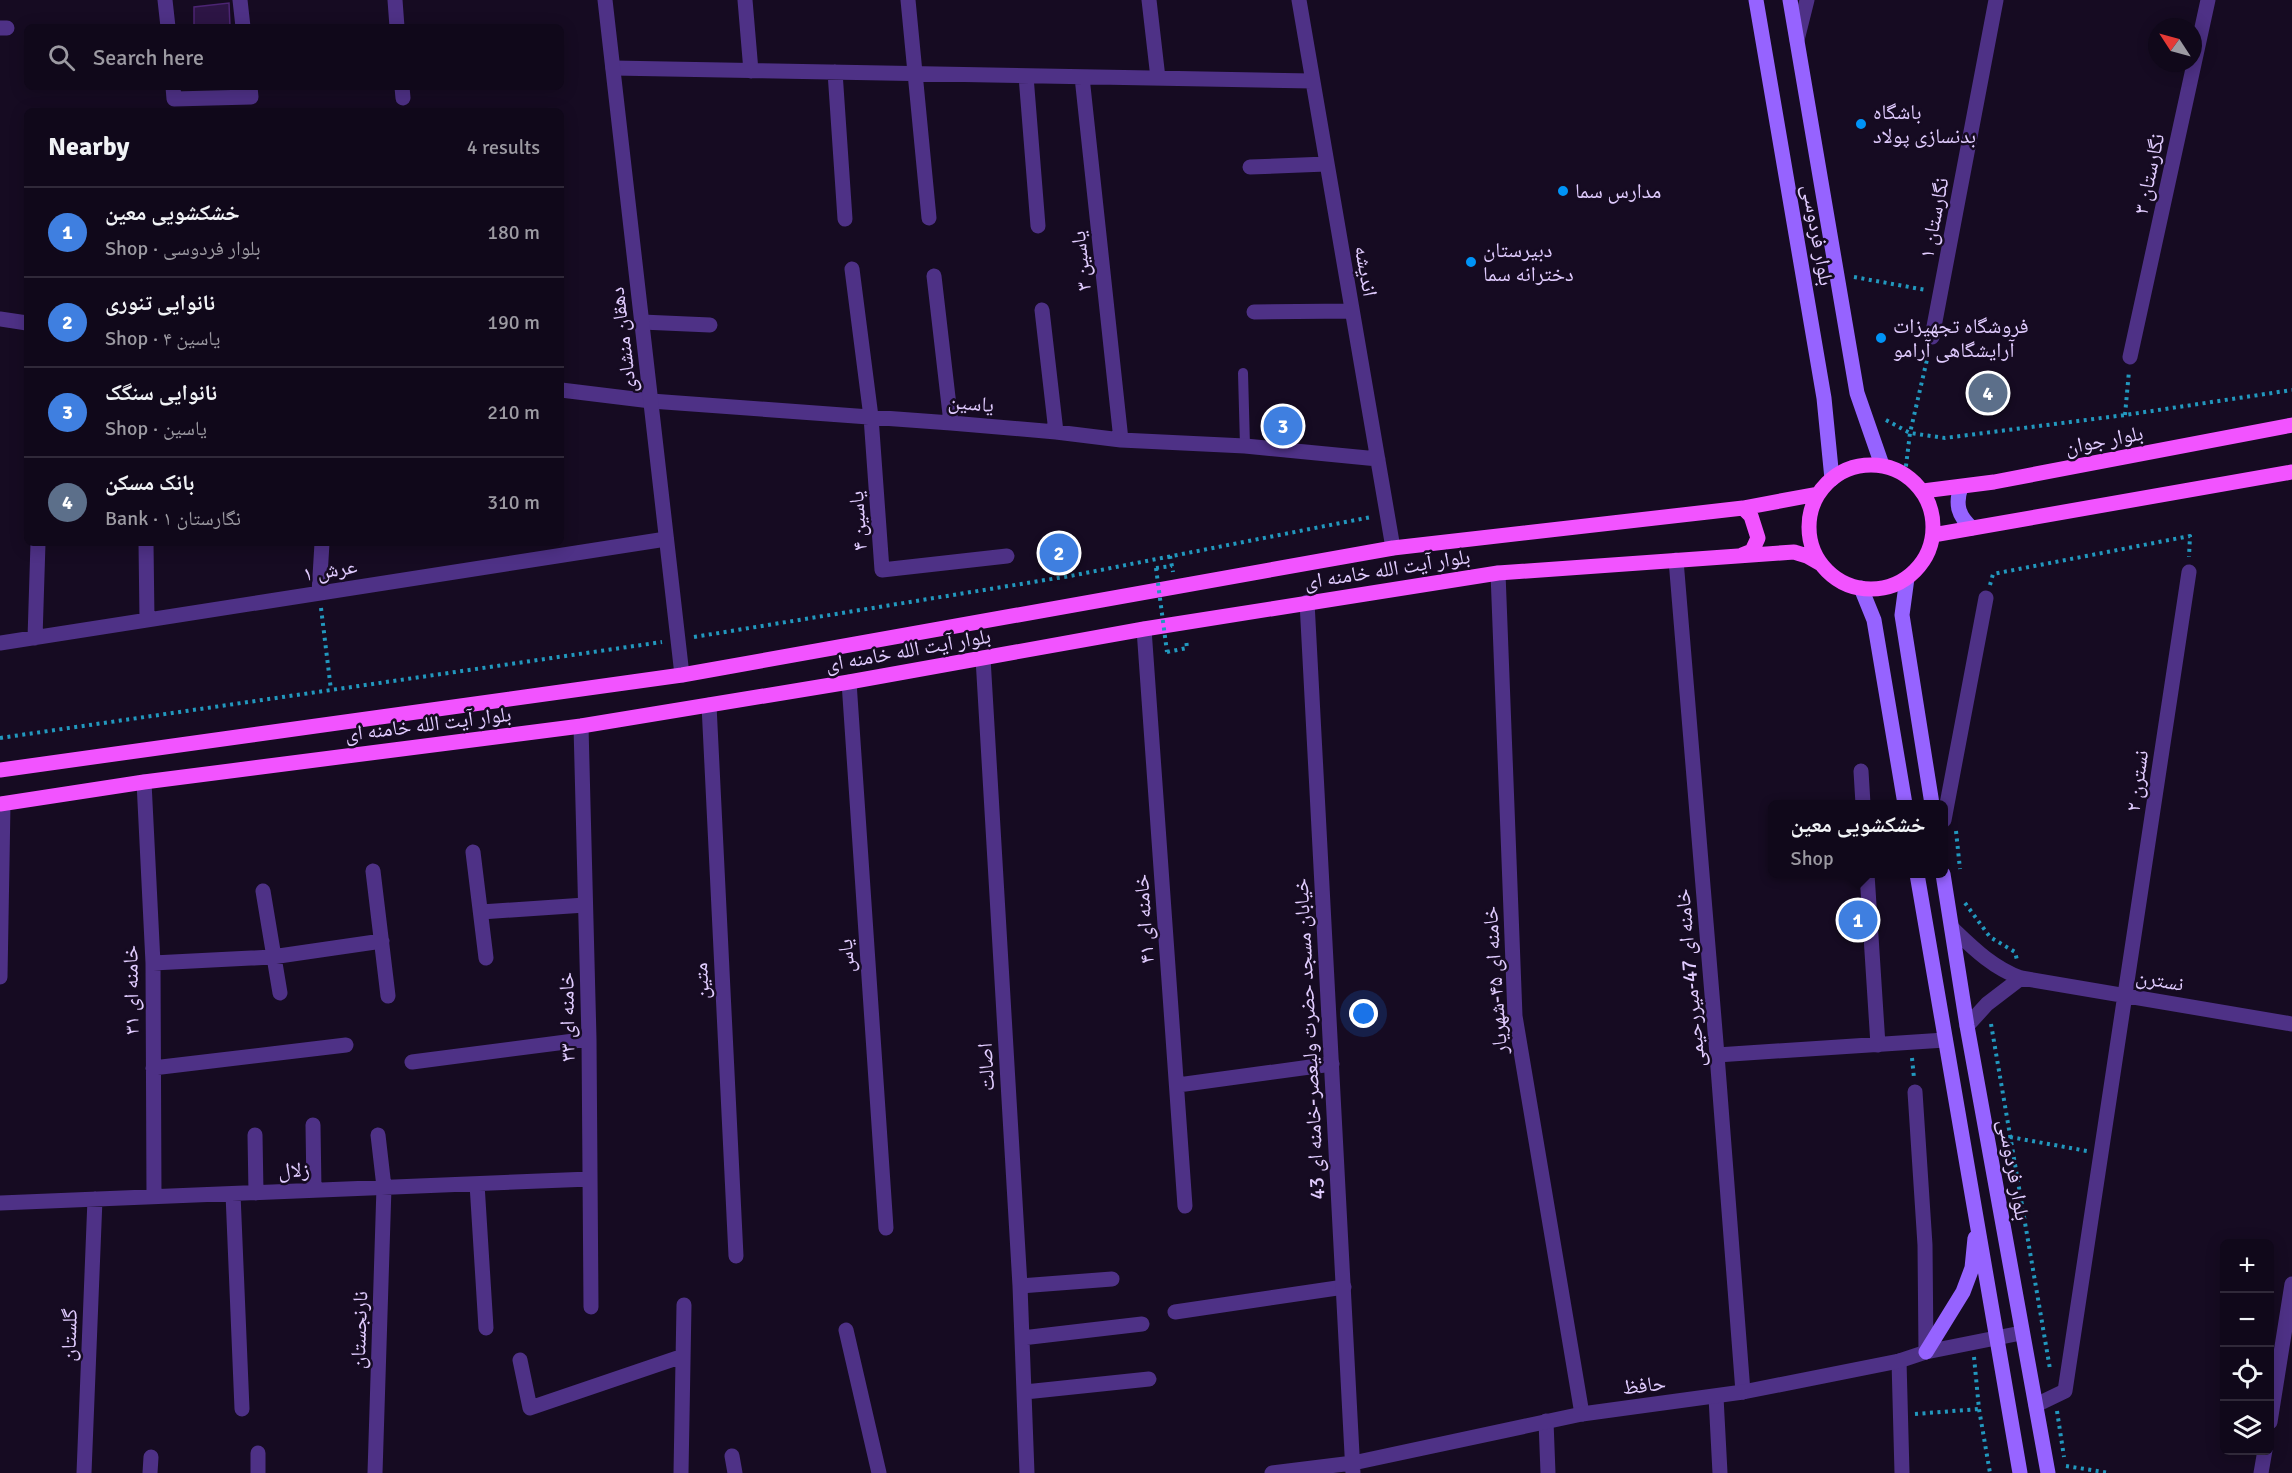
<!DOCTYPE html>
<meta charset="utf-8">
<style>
:root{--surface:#10081a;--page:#1e1627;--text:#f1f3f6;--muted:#9c9aa2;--line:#302939;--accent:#0094f7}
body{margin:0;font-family:Signika,"Noto Naskh Arabic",sans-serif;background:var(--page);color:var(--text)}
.controls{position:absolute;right:18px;bottom:18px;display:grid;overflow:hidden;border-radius:9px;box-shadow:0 3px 15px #0003}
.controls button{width:54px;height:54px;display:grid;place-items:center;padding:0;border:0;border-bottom:2px solid var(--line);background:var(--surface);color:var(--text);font:30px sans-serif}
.compass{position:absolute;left:2148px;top:18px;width:54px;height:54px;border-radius:50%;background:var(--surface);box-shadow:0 3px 15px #0003;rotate:306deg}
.you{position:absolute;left:1364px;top:1014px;width:21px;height:21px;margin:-15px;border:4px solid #fff;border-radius:50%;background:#1a73e8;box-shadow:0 0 0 9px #1a73e833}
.badge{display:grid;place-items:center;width:39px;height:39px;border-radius:50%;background:var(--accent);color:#fff;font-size:20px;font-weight:700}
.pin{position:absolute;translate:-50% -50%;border:3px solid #fff;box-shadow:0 2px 6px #0006}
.popup{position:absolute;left:1768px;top:800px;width:180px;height:78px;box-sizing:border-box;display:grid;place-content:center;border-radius:9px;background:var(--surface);filter:drop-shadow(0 2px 4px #0005);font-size:20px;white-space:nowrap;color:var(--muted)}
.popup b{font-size:22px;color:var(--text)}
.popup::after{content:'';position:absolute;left:50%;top:100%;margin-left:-12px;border:12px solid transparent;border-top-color:var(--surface)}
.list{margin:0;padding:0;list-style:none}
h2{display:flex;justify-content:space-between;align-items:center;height:78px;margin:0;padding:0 24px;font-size:26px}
h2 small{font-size:20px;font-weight:400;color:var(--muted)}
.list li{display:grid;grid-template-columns:39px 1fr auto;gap:18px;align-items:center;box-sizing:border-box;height:90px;padding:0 24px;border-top:2px solid var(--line)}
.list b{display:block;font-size:22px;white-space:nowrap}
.list p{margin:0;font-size:20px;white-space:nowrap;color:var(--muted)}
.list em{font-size:20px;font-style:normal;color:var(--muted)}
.icon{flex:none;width:33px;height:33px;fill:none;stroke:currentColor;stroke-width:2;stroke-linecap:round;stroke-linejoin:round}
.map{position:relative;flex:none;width:2292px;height:1473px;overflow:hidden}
.search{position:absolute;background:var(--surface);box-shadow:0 3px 15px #0003;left:24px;top:24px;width:540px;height:66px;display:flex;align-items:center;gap:15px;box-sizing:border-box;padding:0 21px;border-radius:9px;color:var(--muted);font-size:22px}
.panel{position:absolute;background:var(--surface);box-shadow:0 3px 15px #0003;left:24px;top:108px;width:540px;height:438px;border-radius:9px}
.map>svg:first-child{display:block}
</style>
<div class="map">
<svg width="2292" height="1473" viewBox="0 0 2292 1473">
<rect width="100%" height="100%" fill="#160b22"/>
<!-- building -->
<path fill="#2d1545" stroke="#4c2573" stroke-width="1.5" d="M 229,3 L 230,27 L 194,27 L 194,7 Z"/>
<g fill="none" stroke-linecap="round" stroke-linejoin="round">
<!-- path -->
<path stroke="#2298be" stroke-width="4" stroke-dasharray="3 4.5" stroke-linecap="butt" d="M 1854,277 L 1926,290
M 2125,415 L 2129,371
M 1886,420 L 1910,433 L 1945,438 L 2125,415 L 2292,390
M 1905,474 L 1910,433 L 1929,351
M 1170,556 L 1173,572
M 1156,568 L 1172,566
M 1990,585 L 1993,574 L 2190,536 L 2189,557
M 321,608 L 331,690
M 694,637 L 1070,576 L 1371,517
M 1167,652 L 1187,648 L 1186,639
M 0,738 L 662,642
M 1956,831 L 1960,869
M 1965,903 L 1990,937 L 2015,952 L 2017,960
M 1991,1024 L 2050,1369
M 1912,1058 L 1914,1078
M 2010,1137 L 2087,1151
M 1974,1357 L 1979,1409 L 1990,1473
M 2057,1411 L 2064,1457
M 1915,1414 L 1979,1409
M 2066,1466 L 2110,1473"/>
<!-- service -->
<path stroke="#4e3186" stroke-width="10" d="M 1243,373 L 1245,446"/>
<!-- minor -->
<path stroke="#4e3186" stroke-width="15" d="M 165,0 L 168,27
M 240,0 L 243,27
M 395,0 L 397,27
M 745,0 L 751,71
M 908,0 L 929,218
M 1149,0 L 1158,78
M 1299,0 L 1393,548
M 0,28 L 7,28
M 1797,40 L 1807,0
M 613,68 L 1312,81
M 835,72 L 845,219
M 1026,76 L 1038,226
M 1082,77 L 1121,440
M 173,87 L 174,99 L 251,97 L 250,87
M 402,87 L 403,98
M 1250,167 L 1326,164
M 852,269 L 871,417 L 882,570 L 1007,556
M 934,276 L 951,423
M 1042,310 L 1056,432
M 1254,312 L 1352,311
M 0,319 L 27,323
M 642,322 L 710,325
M 1932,337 L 1996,0
M 2130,357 L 2208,0
M 561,390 L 651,401 L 951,423 L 1056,432 L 1121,440 L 1245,446 L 1378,459
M 146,543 L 147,620
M 1676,560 L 1717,1055 L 1743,1392
M 1498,573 L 1515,1016 L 1582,1414
M 319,593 L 322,543
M 1144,629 L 1185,1206
M 35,638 L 38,543
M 0,643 L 666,539
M 983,658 L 1020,1286 L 1027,1473
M 849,682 L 886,1228
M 709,705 L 736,1256
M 581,726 L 589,1039 L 591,1307
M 1861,771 L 1863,804
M 144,782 L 153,963 L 154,1197
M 1944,820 L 1986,598
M 473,852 L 486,958
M 373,871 L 388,996
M 1867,874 L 1878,1045
M 263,891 L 280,993
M 481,912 L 585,905
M 1952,928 C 1973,948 1993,968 2021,978 L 2292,1024
M 153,963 L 272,957 L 382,941
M 0,977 L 3,804
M 1967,1026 L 1987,1004 L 2021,978
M 1717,1055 L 1945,1040
M 412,1062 L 589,1039
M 153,1068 L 346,1045
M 1178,1085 L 1332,1064
M 1915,1092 L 1925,1245 L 1926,1352
M 313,1125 L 314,1190
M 255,1135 L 256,1193
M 477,1184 L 486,1328
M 233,1194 L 242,1409
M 0,1203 L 590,1179
M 1020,1286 L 1112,1279
M 1175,1312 L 1344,1287
M 846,1330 L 879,1473
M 1022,1338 L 1142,1324
M 520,1360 L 530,1408 L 683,1356
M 1899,1361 L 1902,1473
M 1025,1392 L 1149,1379
M 1716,1397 L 1720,1473
M 2036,1405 L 2065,1391 L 2189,572
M 1546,1421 L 1548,1473
M 2270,1422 L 2292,1284
M 732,1456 L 735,1473
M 84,1473 L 95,1199
M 150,1473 L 151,1457
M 258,1473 L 258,1453
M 375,1473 L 384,1187 L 378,1135
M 681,1473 L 684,1305
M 2261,1473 L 2265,1450"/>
<!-- tertiary -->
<path stroke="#4e3186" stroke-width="15" d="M 605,0 L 682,675
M 1307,602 L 1353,1473
M 1272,1473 L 1353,1463 L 1582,1414 L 1743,1392 L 1899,1361 L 1926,1352 L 2021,1333"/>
<!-- secondary -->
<path stroke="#9663ff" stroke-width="15" d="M 1756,0 L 1824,398 L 1832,479
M 1790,0 L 1857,393 L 1882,465
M 1961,487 C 1955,504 1958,516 1972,528
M 1907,578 L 1902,615 L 1932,804
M 1861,588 L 1874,620 L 1905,804
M 1917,874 L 2020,1473
M 1943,874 L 1967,1026 L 2048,1473
M 1926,1352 L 1963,1292 L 1972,1268 L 1975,1238"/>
<!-- primary -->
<path stroke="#f253ff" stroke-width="15" d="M1809 527a62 62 0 1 1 124 0a62 62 0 1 1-124 0Z
M 1923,491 L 1994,482 L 2292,425
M 1933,535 L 2292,472
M 1742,555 L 1752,551 L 1758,538 L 1751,516 L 1743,508
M 0,770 L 682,675 L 1393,548 L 1743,508 L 1818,494
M 0,804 L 144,782 L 581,726 L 849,682 L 1144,629 L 1498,573 L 1794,552 L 1807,556 L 1821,564"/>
<!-- path-bridge -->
<path stroke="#2298be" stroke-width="4" stroke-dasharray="3 4.5" stroke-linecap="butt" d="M 1156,568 L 1167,652"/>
</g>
<!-- markers -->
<g fill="#0094f7" stroke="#160b22" stroke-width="2">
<circle cx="1861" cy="124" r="6"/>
<circle cx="1563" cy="191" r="6"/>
<circle cx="1471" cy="262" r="6"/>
<circle cx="1881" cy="338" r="6"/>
</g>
<g text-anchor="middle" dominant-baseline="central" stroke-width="5" stroke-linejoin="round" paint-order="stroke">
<!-- poi labels -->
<g font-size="21" fill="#e1ccff" stroke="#160b22" text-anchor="start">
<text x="1873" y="112">باشگاه<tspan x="1873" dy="24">بدنسازی پولاد</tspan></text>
<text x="1575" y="191">مدارس سما</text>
<text x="1483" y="250">دبیرستان<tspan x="1483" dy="24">دخترانه سما</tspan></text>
<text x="1893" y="326">فروشگاه تجهیزات<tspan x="1893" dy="24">آرایشگاهی آرامو</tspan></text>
</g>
<!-- street labels -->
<g font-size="21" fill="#e1ccff" stroke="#160b22">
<text transform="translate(2149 174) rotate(-78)">نگارستان ۳</text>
<text transform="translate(1934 218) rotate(-79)">نگارستان ۱</text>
<text transform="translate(1818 235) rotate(80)">بلوار فردوسی</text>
<text transform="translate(1081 261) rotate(-96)">یاسین ۳</text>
<text transform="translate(1366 271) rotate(80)">اندیشه</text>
<text transform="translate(623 340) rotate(-97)">دهقان منشادی</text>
<text transform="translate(971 403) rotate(5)">یاسین</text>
<text transform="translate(2104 440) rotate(-11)">بلوار جوان</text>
<text transform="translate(858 521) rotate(-94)">یاسین ۴</text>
<text transform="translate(1387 569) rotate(-9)">بلوار آیت الله خامنه ای</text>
<text transform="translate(330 570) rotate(-9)">عرش ۱</text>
<text transform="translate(908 650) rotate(-10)">بلوار آیت الله خامنه ای</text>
<text transform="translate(428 724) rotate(-7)">بلوار آیت الله خامنه ای</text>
<text transform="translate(2137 781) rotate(-82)">نسترن ۲</text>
<text transform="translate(1144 919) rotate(-94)">خامنه ای ۴۱</text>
<text transform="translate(846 956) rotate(-94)">یاس</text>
<text transform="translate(1690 978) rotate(-95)">خامنه ای 47-میررحیمی</text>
<text transform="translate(1495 980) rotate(-94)">خامنه ای ۴۵-شهریار</text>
<text transform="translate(2160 980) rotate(10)">نسترن</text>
<text transform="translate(701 981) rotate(-93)">متین</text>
<text transform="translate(131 990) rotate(-91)">خامنه ای ۳۱</text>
<text transform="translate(567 1017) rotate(-91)">خامنه ای ۳۳</text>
<text transform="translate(1309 1039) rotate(-93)">خیابان مسجد حضرت ولیعصر-خامنه ای 43</text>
<text transform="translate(986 1067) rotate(-93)">اصالت</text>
<text transform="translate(294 1170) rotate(-2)">زلال</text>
<text transform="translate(2014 1170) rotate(80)">بلوار فردوسی</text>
<text transform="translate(359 1330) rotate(-88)">نارنجستان</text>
<text transform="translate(69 1335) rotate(-88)">گلستان</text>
<text transform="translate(1644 1385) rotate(-7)">حافظ</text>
</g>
</g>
</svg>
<div class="controls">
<button>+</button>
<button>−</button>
<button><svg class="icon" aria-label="locate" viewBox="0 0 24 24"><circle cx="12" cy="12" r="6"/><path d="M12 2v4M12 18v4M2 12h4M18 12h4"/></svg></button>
<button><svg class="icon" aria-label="layers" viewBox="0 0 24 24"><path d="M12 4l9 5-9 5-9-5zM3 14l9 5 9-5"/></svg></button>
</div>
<svg class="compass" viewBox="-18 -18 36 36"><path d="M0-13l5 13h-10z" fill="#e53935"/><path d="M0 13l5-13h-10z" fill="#9c9aa2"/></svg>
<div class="you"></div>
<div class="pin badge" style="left:1858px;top:920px;background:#3f7fe0">1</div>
<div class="popup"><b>خشکشویی معین</b>Shop</div>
<div class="pin badge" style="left:1059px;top:553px;background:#3f7fe0">2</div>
<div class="pin badge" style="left:1283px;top:426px;background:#3f7fe0">3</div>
<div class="pin badge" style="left:1988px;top:393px;background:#5c6f8a">4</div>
<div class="search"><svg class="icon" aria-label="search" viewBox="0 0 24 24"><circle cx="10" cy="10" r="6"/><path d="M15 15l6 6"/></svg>Search here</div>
<section class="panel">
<h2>Nearby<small>4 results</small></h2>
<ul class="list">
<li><span class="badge" style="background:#3f7fe0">1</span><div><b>خشکشویی معین</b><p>Shop · بلوار فردوسی</p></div><em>180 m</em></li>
<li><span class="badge" style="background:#3f7fe0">2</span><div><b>نانوایی تنوری</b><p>Shop · یاسین ۴</p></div><em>190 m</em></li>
<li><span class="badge" style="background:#3f7fe0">3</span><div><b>نانوایی سنگک</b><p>Shop · یاسین</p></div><em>210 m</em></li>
<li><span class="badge" style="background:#5c6f8a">4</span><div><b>بانک مسکن</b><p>Bank · نگارستان ۱</p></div><em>310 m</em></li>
</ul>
</section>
</div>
